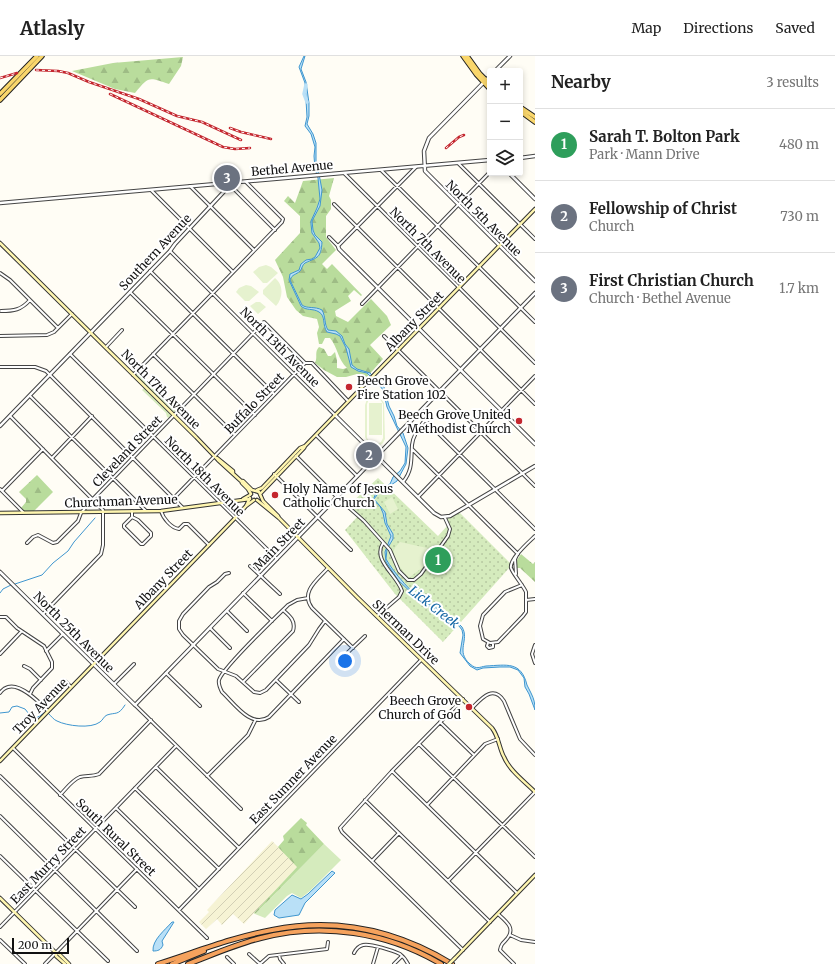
<!DOCTYPE html>
<meta charset="utf-8">
<style>
:root{--surface:#fff;--page:#f6f6f6;--text:#222;--muted:#767676;--line:#e0e0e0;--accent:#c4262e}
body{margin:0;font-family:Merriweather,serif;background:var(--page);color:var(--text)}
.controls{position:absolute;right:12px;top:12px;display:grid;overflow:hidden;border-radius:4px;box-shadow:0 2px 6px #0003}
.controls button{width:36px;height:36px;display:grid;place-items:center;padding:0;border:0;border-bottom:1px solid var(--line);background:var(--surface);color:var(--text);font:20px sans-serif}
.scale{position:absolute;left:12px;bottom:10px;width:57px;box-sizing:border-box;padding-left:4px;border:2px solid #111;border-top:0;font-size:11px;line-height:14px;white-space:nowrap;color:#111;-webkit-text-stroke:3px #fff;paint-order:stroke}
.you{position:absolute;left:345px;top:605px;width:14px;height:14px;margin:-10px;border:3px solid #fff;border-radius:50%;background:#1a73e8;box-shadow:0 0 0 6px #1a73e833}
.badge{display:grid;place-items:center;width:26px;height:26px;border-radius:50%;background:var(--accent);color:#fff;font-size:13px;font-weight:700}
.pin{position:absolute;translate:-50% -50%;border:2px solid #fff;box-shadow:0 1px 4px #0006}
.list{margin:0;padding:0;list-style:none}
h2{display:flex;justify-content:space-between;align-items:center;height:52px;margin:0;padding:0 16px;font-size:17px}
h2 small{font-size:13px;font-weight:400;color:var(--muted)}
.list li{display:grid;grid-template-columns:26px 1fr auto;gap:12px;align-items:center;box-sizing:border-box;height:72px;padding:0 16px;border-top:1px solid var(--line)}
.list b{display:block;font-size:15px;white-space:nowrap}
.list p{margin:0;font-size:13px;white-space:nowrap;color:var(--muted)}
.list em{font-size:13px;font-style:normal;color:var(--muted)}
.icon{flex:none;width:22px;height:22px;fill:none;stroke:currentColor;stroke-width:2;stroke-linecap:round;stroke-linejoin:round}
.map{position:relative;flex:none;width:535px;height:908px;overflow:hidden}
header{display:flex;align-items:center;gap:24px;box-sizing:border-box;height:56px;padding:0 20px;background:var(--surface);border-bottom:1px solid var(--line)}
header strong{font-size:19px}
nav{display:flex;gap:22px;margin-inline-start:auto;font-size:14px}
main{display:flex}
aside{flex:1;background:var(--surface)}
.map>svg:first-child{display:block}
</style>
<header>
<strong>Atlasly</strong>
<nav><a>Map</a><a>Directions</a><a>Saved</a></nav>
</header>
<main>
<div class="map">
<svg width="535" height="908" viewBox="0 0 535 908">
<defs>
<pattern id="farmland-furrows" width="10" height="10" patternUnits="userSpaceOnUse"><rect width="10" height="10" fill="#f6f3d4"/><path d="M-1 1l2-2M0 10L10 0M9 11l2-2" fill="none" stroke="#d2cfb5"/></pattern>
<pattern id="forest-firs" width="22" height="20" patternUnits="userSpaceOnUse"><rect width="22" height="20" fill="#b9dc9c"/><path d="M5 1l3.5 6h-7zM16 11l3.5 6h-7z" fill="#9ebc85"/></pattern>
<pattern id="park-dots" width="8" height="8" patternUnits="userSpaceOnUse"><rect width="8" height="8" fill="#d5ebbd"/><path d="M2 2h.1M6 6h.1" fill="none" stroke="#b6c8a1" stroke-width="1.8" stroke-linecap="round"/></pattern>
</defs>
<rect width="100%" height="100%" fill="#fffdf5"/>
<!-- farmland -->
<path fill="url(#farmland-furrows)" d="M 272,785 L 298,810 L 244,868 L 233,858 L 222,869 L 217,863 L 206,873 L 199,866 L 209,856 L 207,854 Z"/>
<!-- grass -->
<path fill="#d5ebbd" d="M 138,315 L 143,322 L 143,324 L 176,355 L 173,356 L 135,319 Z
M 144,332 L 171,359 L 169,362 L 167,361 L 166,357 L 142,334 Z
M 324,788 L 341,804 L 310,835 L 301,842 L 292,837 L 287,840 L 265,862 L 255,858 Z"/>
<!-- forest -->
<path fill="url(#forest-firs)" d="M 183,1 L 181,10 L 169,28 C 148,21 149,20 135,37 L 115,33 L 72,15 L 113,7 Z
M 334,122 L 329,140 L 331,144 L 331,153 L 326,160 L 326,181 L 336,194 L 322,208 L 327,213 L 332,208 L 362,239 L 361,240 L 354,234 L 348,240 L 351,245 L 335,255 L 336,260 L 348,266 L 371,243 L 387,260 L 391,269 L 370,289 L 383,303 L 366,322 L 357,318 L 346,321 L 337,321 L 324,314 L 315,307 C 318,301 314,296 319,291 L 324,293 L 328,300 L 331,300 L 335,296 L 337,304 L 337,312 L 343,313 L 347,312 C 338,304 338,292 330,282 L 325,282 L 322,288 L 319,288 L 317,277 L 319,271 L 317,263 L 303,260 L 296,254 L 287,241 L 283,221 L 275,204 L 300,177 L 300,160 L 284,145 L 288,140 L 295,147 L 303,125 Z
M 37,419 L 53,436 L 34,455 L 25,456 L 21,452 L 26,446 L 26,443 L 19,436 Z
M 521,498 L 533,508 L 535,506 L 535,526 L 520,512 L 516,512 L 517,504 Z
M 301,762 L 307,767 L 306,769 L 324,788 L 255,858 L 254,857 L 297,811 L 278,791 L 284,784 L 283,780 Z"/>
<!-- park -->
<path fill="url(#park-dots)" d="M 378,422 L 438,480 L 448,469 L 445,462 L 458,455 L 510,507 L 510,511 L 443,586 L 395,538 L 345,474 L 359,459 L 348,450 Z"/>
<!-- pitch -->
<path fill="#e6f2cf" fill-rule="evenodd" d="M 266,209 L 271,211 L 278,217 L 267,227 L 263,227 L 253,216 L 259,211 Z
M 275,222 C 284,229 283,242 276,250 L 263,238 L 263,234 Z
M 246,229 L 251,230 L 259,236 L 249,245 L 245,245 L 236,236 L 239,232 Z
M 256,246 L 260,246 L 266,251 L 258,258 L 250,250 Z
M 372,340 L 379,340 L 384,347 L 385,383 L 383,387 L 379,390 L 372,390 L 369,388 L 365,381 L 365,349 L 367,343 ZM 373,342 L 380,343 L 383,348 L 383,382 L 381,386 L 376,389 L 370,387 L 367,382 L 367,348 L 369,343 Z
M 369,347 L 382,347 L 382,379 L 369,379 Z
M 392,441 L 398,453 L 390,458 L 384,446 Z
M 400,486 L 427,492 L 431,496 L 423,511 L 410,521 L 408,521 C 403,515 392,503 394,494 C 395,491 398,488 400,486 Z"/>
<!-- water -->
<path fill="#b9e0f7" stroke="#3f96cf" d="M 304,0 L 305,0 L 301,13 L 306,26 L 309,47 L 309,60 L 307,68 L 313,78 L 316,87 L 316,111 L 319,118 L 322,134 L 320,150 L 312,165 L 313,174 L 315,179 L 322,186 C 321,202 318,201 305,207 C 302,209 302,213 300,215 C 296,219 292,218 290,224 L 302,249 C 307,253 315,250 322,254 C 326,261 324,268 328,274 L 336,275 L 342,280 L 345,288 L 349,293 L 352,309 L 357,313 L 370,317 L 384,331 L 389,350 L 394,360 L 397,370 L 403,377 L 408,392 L 406,408 L 397,425 L 388,431 L 380,435 L 374,443 L 385,456 L 387,468 L 393,478 L 393,483 L 387,493 L 386,503 C 393,516 414,540 427,548 C 429,549 431,549 433,549 C 437,551 438,555 442,557 C 449,561 457,565 462,571 C 470,584 455,595 470,608 C 477,614 479,611 486,610 C 507,609 521,605 527,629 C 528,632 530,634 531,637 C 534,643 535,647 535,654 L 529,638 L 525,631 L 524,622 L 518,614 L 510,611 L 500,611 L 483,612 L 477,614 L 470,610 L 460,597 L 463,579 L 462,574 L 459,570 L 446,560 L 441,558 L 433,552 L 428,550 L 418,543 L 398,524 L 386,506 L 385,496 L 391,480 L 385,467 L 383,457 L 380,450 L 373,444 L 376,437 L 390,428 L 393,421 L 400,415 L 405,407 L 406,391 L 387,351 L 383,334 L 380,330 L 367,317 L 358,315 L 351,311 L 346,292 L 340,280 L 336,278 L 327,276 C 322,269 326,260 319,256 C 313,252 306,255 301,250 L 289,224 L 290,218 L 299,214 L 301,208 L 306,204 L 312,203 L 315,201 L 320,192 L 319,187 L 312,177 L 311,168 L 311,165 L 317,152 L 320,143 L 318,122 L 315,113 L 314,100 L 315,91 L 311,78 L 305,70 L 307,61 L 305,27 L 299,11 Z
M 332,815 L 335,817 L 305,847 L 299,859 L 279,862 L 274,859 L 275,854 L 292,839 L 301,843 L 308,838 Z
M 172,866 L 174,866 L 162,885 L 163,889 C 161,894 158,895 153,895 C 152,884 165,874 172,866 Z"/>
<g fill="none" stroke-linecap="round" stroke-linejoin="round">
<!-- stream -->
<path stroke="#3f96cf" stroke-width="1" d="M 15,528 L 42,519 L 53,507 L 68,495 L 74,486 L 95,462
M 0,537 L 3,533 L 11,529
M 0,657 L 9,656 L 12,651 L 17,650 L 25,653 L 33,663 L 38,661 L 44,657
M 48,657 C 51,660 54,664 57,665 C 67,670 91,673 100,666 C 103,664 104,660 107,659 C 116,656 118,660 125,649"/>
<!-- river -->
<path stroke="#b9e0f7" stroke-width="3.5" d="M 306,29 L 304,38 L 307,46"/>
<!-- minor casing -->
<g stroke="#444" stroke-width="4">
<path id="minor" d="M 458,107 L 535,183
M 381,114 L 535,266
M 344,117 L 535,307
M 230,129 L 275,174
M 190,130 L 254,194
M 151,134 L 233,216
M 334,148 L 535,348
M 329,181 L 338,190 L 416,111
M 170,195 L 335,359
M 150,215 L 274,338
M 0,217 L 10,224 L 58,272
M 130,236 L 255,359
M 362,248 L 490,116
M 1,255 C 14,255 21,254 30,244
M 0,280 L 47,279 L 54,276 L 72,258
M 384,280 L 535,430
M 106,291 L 122,274
M 70,298 L 277,503
M 153,298 L 235,379
M 305,307 L 312,307 L 348,345
M 0,311 L 35,311 L 46,315 L 183,452
M 133,319 L 282,166 L 283,163 L 246,126
M 30,340 L 146,455
M 418,357 L 535,473
M 10,360 L 103,454 L 103,489 L 101,498 L 43,558
M 316,379 L 357,420
M 412,393 L 518,498
M 296,400 L 337,441 L 364,465 L 390,494 L 399,515 L 408,524 L 414,524 L 421,518 L 448,480 L 450,473 L 445,462
M 52,402 L 92,360
M 274,418 L 351,494
M 403,426 C 413,414 411,403 412,389 C 413,379 419,371 425,364
M 0,433 L 23,456
M 2,435 L 43,393
M 418,441 L 535,320
M 174,442 L 305,307
M 161,455 C 163,462 171,472 179,473 L 184,468 L 188,468 L 209,489
M 132,461 L 138,464 L 151,477 L 151,480 L 143,488 L 141,488 L 124,471 L 124,469 L 132,461 L 132,455
M 27,487 L 33,481 L 38,479 L 53,487 L 57,486 L 78,465 L 81,457 L 93,443 L 264,266 L 305,307
M 250,510 L 280,538
M 328,512 C 317,524 300,536 312,552 L 353,592
M 229,517 L 225,518 L 217,526 L 209,531 L 183,558 L 179,565 L 179,573 L 183,579 L 218,613 L 236,620 L 254,636 L 260,637 L 266,634 L 309,589 L 319,573 L 325,565
M 516,518 L 515,503 L 517,499
M 522,529 L 505,536 L 483,559 L 480,570 L 483,583 L 490,587 L 498,586 L 523,560 L 526,556 L 526,536 C 523,529 513,518 511,512 C 509,503 529,486 535,480
M 243,537 L 272,565
M 308,542 L 297,544 L 288,549 C 276,561 223,611 219,624 C 218,628 220,632 222,636 C 234,647 251,673 269,661 L 344,583
M 526,544 L 535,543
M 227,555 L 247,575
M 377,560 L 399,541 L 402,535 C 397,519 372,504 383,487
M 0,561 L 6,561 L 17,572 L 44,590 L 52,606 L 52,612 L 33,632 L 30,638
M 210,572 L 230,592
M 488,587 L 487,590 L 489,592 L 493,591 L 493,588
M 535,589 L 532,598 L 535,607
M 46,595 L 63,578
M 0,598 L 21,576
M 344,600 L 365,580
M 24,610 L 30,613 L 41,624
M 166,617 L 200,650
M 276,624 L 299,646
M 65,625 L 71,631
M 243,626 L 293,575 C 296,565 290,560 283,554
M 114,628 L 134,608
M 0,637 C 2,634 4,632 8,631 C 21,627 40,647 48,655
M 463,643 L 392,715 L 340,772 L 342,776 L 463,894
M 135,649 L 241,753
M 472,652 C 481,643 493,628 504,645 L 520,683 L 535,699
M 440,666 L 474,699
M 419,688 L 535,801
M 13,692 L 207,882
M 156,711 L 239,792
M 392,715 L 517,837
M 0,720 L 135,851
M 207,720 L 248,679 L 255,665
M 135,732 L 219,813
M 60,739 C 66,733 72,724 80,721 C 86,719 92,721 99,718 L 151,664
M 365,744 L 490,866
M 427,749 L 485,688 L 498,683
M 116,752 L 199,833
M 0,760 L 137,895
M 0,800 L 108,905
M 372,805 L 399,777
M 448,825 L 535,736
M 179,854 L 421,604
M 498,858 C 507,866 517,873 505,885 C 502,888 501,889 500,894 L 514,908
M 0,871 L 176,690
M 510,879 L 521,884 L 535,886
M 0,884 L 25,908
M 354,897 C 356,893 359,890 363,889 C 370,887 394,895 400,898 C 404,901 406,904 408,908
M 249,898 L 260,908
M 279,899 L 280,903 L 284,908
M 227,901 L 234,908
M 45,908 L 137,813
M 260,908 L 269,900 L 327,893 L 328,886
M 373,908 L 378,891
M 394,908 L 402,900"/>
</g>
<!-- tertiary casing -->
<g stroke="#444" stroke-width="4.5">
<path id="tertiary" d="M 495,15 L 510,0
M 490,20 L 429,82 L 424,95 L 425,115 L 535,225
M 520,102 L 535,100
M 509,117 L 535,143
M 0,147 L 490,104
M 338,190 L 339,193 L 535,388
M 335,359 L 434,457 L 441,461 L 450,460 L 535,410
M 0,370 L 170,195 L 175,188 L 232,127
M 0,516 L 135,649 L 535,237"/>
</g>
<!-- secondary casing -->
<g stroke="#333" stroke-width="4.5">
<path id="secondary" d="M 0,187 L 196,381 L 218,404 L 241,425 L 242,427 L 248,433 L 251,438
M 217,402 L 233,415 L 233,417
M 241,425 L 243,425 L 252,434 L 259,436 L 263,445 L 278,460 L 279,462
M 257,434 L 262,432 L 300,392 L 305,390
M 260,438 L 304,392 L 305,390 L 535,153
M 243,443 L 250,439
M 257,444 L 279,462 L 357,541 L 492,672 C 499,681 499,692 504,701 C 510,715 524,725 535,736
M 246,450 L 254,444
M 0,457 L 161,455 L 250,443
M 0,705 L 237,460 L 246,450 L 250,442
M 0,842 L 56,897 L 58,897 L 69,908
M 56,897 L 56,900 L 65,908
M 455,902 L 535,819"/>
</g>
<!-- primary casing -->
<g stroke="#222" stroke-width="5.5">
<path id="primary" d="M 463,0 L 476,18 L 490,33
M 467,0 L 480,18 L 490,28
M 0,38 L 37,0
M 0,44 L 42,0
M 520,51 L 535,61
M 520,55 L 535,66"/>
</g>
<!-- motorway casing -->
<g stroke="#222" stroke-width="6">
<path id="motorway" d="M 158,908 C 196,896 233,881 272,874 C 337,861 396,874 452,908
M 172,908 L 204,895
M 188,908 C 212,899 236,888 261,882 C 322,866 387,876 441,908"/>
</g>
<!-- minor -->
<use href="#minor" stroke="#fff" stroke-width="2"/>
<!-- tertiary -->
<use href="#tertiary" stroke="#fff" stroke-width="2.5"/>
<!-- secondary -->
<use href="#secondary" stroke="#fff6b0" stroke-width="2.5"/>
<!-- primary -->
<use href="#primary" stroke="#f9d66b" stroke-width="3.5"/>
<!-- motorway -->
<use href="#motorway" stroke="#f5a25d" stroke-width="4"/>
<!-- rail casing -->
<g stroke="#c4262e" stroke-width="2.5">
<path id="rail" d="M 36,14 L 58,15 L 68,17 L 89,26 L 139,43 L 177,60 L 202,66 L 241,84
M 0,22 L 17,17
M 110,38 L 223,91 L 235,93 L 250,92
M 230,72 L 241,76 L 271,83
M 446,92 L 459,81 L 464,79"/>
</g>
<!-- rail -->
<use href="#rail" stroke="#fff" stroke-width="1" stroke-dasharray="3" stroke-linecap="butt"/>
<!-- secondary-bridge casing -->
<g stroke="#333" stroke-width="4.5" stroke-linecap="butt">
<path id="secondary-bridge" d="M 449,908 L 455,902"/>
</g>
<!-- secondary-bridge -->
<use href="#secondary-bridge" stroke="#fff6b0" stroke-width="2.5"/>
</g>
<!-- markers -->
<g fill="#c4262e" stroke="#fff" stroke-width="1.5">
<circle cx="349" cy="331" r="4"/>
<circle cx="519" cy="365" r="4"/>
<circle cx="275" cy="439" r="4"/>
<circle cx="469" cy="651" r="4"/>
</g>
<g text-anchor="middle" dominant-baseline="central" stroke-width="4" stroke-linejoin="round" paint-order="stroke">
<!-- street labels -->
<g font-size="12" fill="#111" stroke="#fff">
<text transform="translate(292 112) rotate(-5)">Bethel Avenue</text>
<text transform="translate(484 162) rotate(45)">North 5th Avenue</text>
<text transform="translate(428 189) rotate(45)">North 7th Avenue</text>
<text transform="translate(155 196) rotate(-47)">Southern Avenue</text>
<text transform="translate(414 265) rotate(-46)">Albany Street</text>
<text transform="translate(280 291) rotate(45)">North 13th Avenue</text>
<text transform="translate(161 333) rotate(45)">North 17th Avenue</text>
<text transform="translate(254 347) rotate(-46)">Buffalo Street</text>
<text transform="translate(127 395) rotate(-46)">Cleveland Street</text>
<text transform="translate(205 420) rotate(45)">North 18th Avenue</text>
<text transform="translate(121 445) rotate(-2)">Churchman Avenue</text>
<text transform="translate(279 488) rotate(-46)">Main Street</text>
<text transform="translate(163 523) rotate(-46)">Albany Street</text>
<text transform="translate(74 576) rotate(45)">North 25th Avenue</text>
<text transform="translate(406 576) rotate(44)">Sherman Drive</text>
<text transform="translate(40 650) rotate(-46)">Troy Avenue</text>
<text transform="translate(293 723) rotate(-46)">East Sumner Avenue</text>
<text transform="translate(116 781) rotate(44)">South Rural Street</text>
<text transform="translate(48 809) rotate(-46)">East Murry Street</text>
</g>
<!-- poi labels -->
<g font-size="12" fill="#111" stroke="#fff" text-anchor="start">
<text x="357" y="324">Beech Grove<tspan x="357" dy="14">Fire Station 102</tspan></text>
<text x="511" y="358" text-anchor="end">Beech Grove United<tspan x="511" dy="14">Methodist Church</tspan></text>
<text x="283" y="432">Holy Name of Jesus<tspan x="283" dy="14">Catholic Church</tspan></text>
<text x="461" y="644" text-anchor="end">Beech Grove<tspan x="461" dy="14">Church of God</tspan></text>
</g>
<!-- water labels -->
<g font-size="13" font-style="italic" fill="#1768a6" stroke="#fff">
<text transform="translate(434 551) rotate(38)">Lick Creek</text>
</g>
</g>
</svg>
<div class="controls">
<button>+</button>
<button>−</button>
<button><svg class="icon" aria-label="layers" viewBox="0 0 24 24"><path d="M12 4l9 5-9 5-9-5zM3 14l9 5 9-5"/></svg></button>
</div>
<div class="scale">200 m</div>
<div class="you"></div>
<div class="pin badge" style="left:438px;top:504px;background:#2e9e5b">1</div>
<div class="pin badge" style="left:369px;top:399px;background:#6b7280">2</div>
<div class="pin badge" style="left:227px;top:122px;background:#6b7280">3</div>
</div>
<aside>
<h2>Nearby<small>3 results</small></h2>
<ul class="list">
<li><span class="badge" style="background:#2e9e5b">1</span><div><b>Sarah T. Bolton Park</b><p>Park · Mann Drive</p></div><em>480 m</em></li>
<li><span class="badge" style="background:#6b7280">2</span><div><b>Fellowship of Christ</b><p>Church</p></div><em>730 m</em></li>
<li><span class="badge" style="background:#6b7280">3</span><div><b>First Christian Church</b><p>Church · Bethel Avenue</p></div><em>1.7 km</em></li>
</ul>
</aside>
</main>
